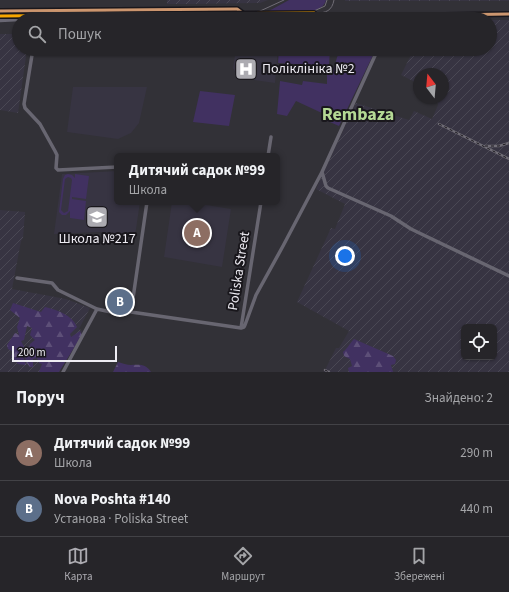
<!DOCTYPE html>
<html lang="uk">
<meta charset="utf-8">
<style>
:root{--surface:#262529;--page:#323135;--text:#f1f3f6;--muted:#a4a5a8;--line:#424246;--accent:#acabb1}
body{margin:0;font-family:"Source Sans 3",sans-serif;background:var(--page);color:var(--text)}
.controls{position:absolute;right:12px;bottom:12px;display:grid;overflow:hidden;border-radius:6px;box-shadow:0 1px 3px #0004}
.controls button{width:36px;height:36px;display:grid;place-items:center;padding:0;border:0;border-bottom:1px solid var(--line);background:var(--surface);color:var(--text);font:20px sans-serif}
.compass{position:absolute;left:413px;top:68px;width:36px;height:36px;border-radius:50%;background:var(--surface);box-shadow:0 1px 3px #0004;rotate:344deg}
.scale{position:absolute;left:12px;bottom:10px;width:105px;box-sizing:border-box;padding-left:4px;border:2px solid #eeecf3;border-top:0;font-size:11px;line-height:14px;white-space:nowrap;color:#eeecf3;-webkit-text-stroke:3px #19171c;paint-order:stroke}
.you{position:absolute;left:345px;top:256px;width:14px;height:14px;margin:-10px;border:3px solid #fff;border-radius:50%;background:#1a73e8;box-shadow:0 0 0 6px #1a73e833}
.badge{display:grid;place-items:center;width:26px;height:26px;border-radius:50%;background:var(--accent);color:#fff;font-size:13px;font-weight:700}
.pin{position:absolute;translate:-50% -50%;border:2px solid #fff;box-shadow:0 1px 4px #0006}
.popup{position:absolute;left:114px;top:153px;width:166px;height:52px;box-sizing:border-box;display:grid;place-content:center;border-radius:6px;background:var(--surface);filter:drop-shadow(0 1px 3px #0005);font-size:13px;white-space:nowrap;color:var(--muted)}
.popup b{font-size:15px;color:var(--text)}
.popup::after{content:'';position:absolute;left:50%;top:100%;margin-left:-8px;border:8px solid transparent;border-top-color:var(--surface)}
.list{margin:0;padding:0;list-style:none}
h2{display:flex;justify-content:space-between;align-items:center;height:52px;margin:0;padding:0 16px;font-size:17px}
h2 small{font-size:13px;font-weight:400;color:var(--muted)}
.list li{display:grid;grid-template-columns:26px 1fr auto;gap:12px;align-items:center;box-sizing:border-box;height:56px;padding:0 16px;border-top:1px solid var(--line)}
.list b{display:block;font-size:15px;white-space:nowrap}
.list p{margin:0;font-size:13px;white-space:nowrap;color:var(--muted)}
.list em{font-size:13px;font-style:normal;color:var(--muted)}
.icon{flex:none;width:22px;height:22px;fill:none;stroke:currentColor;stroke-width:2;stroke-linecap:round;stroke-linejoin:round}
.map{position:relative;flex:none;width:509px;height:372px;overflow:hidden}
.search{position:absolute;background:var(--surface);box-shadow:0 1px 3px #0004;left:12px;right:12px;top:12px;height:44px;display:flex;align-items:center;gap:10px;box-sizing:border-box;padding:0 14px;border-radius:22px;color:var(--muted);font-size:15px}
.sheet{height:164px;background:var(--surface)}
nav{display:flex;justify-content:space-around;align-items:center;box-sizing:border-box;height:56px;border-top:1px solid var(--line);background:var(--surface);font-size:11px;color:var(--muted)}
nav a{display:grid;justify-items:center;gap:2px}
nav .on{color:var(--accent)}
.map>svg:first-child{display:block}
</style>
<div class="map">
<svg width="509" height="372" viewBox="0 0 509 372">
<defs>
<pattern id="industrial-furrows" width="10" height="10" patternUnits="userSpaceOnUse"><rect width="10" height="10" fill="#373442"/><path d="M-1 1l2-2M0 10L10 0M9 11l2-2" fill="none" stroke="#4a4854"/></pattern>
<pattern id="forest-firs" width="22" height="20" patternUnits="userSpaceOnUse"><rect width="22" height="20" fill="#413161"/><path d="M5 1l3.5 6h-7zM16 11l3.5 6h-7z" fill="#5d4f78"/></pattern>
</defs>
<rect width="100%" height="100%" fill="#323137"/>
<!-- built -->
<path fill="#373442" d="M 236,49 L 278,49 L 275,83 L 239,78 L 233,68 Z
M 73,87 L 147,87 L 139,123 L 131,133 L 118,139 L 67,132 Z
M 117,171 L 117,202 L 140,202 L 135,236 L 99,232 L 54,234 L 62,174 Z
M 172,202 L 188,202 L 231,209 L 222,267 L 164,257 Z"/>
<!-- industrial -->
<path fill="url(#industrial-furrows)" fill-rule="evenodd" d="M 167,0 L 268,0 L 260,3 L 187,4 L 167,4 Z
M 345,0 L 509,0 L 509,1 L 345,1 Z
M 490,20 L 509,20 L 509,372 L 324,372 L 336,348 L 339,348 L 349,331 L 297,302 L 331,228 L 335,229 L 345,204 L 316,189 L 356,103 L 409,120 L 414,111 L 432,119 L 438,105 L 437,98 L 443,98 L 443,74 L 419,74 L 419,84 L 401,75 L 414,49 L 490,49 ZM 464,327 L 494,327 L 494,357 L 464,357 Z
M 0,34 L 19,34 L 19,49 L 27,49 L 18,113 L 0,110 Z
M 0,210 L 25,212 L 23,238 L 21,241 L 12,289 L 66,299 L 90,308 L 79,329 L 83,331 L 57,372 L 0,372 Z"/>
<!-- green -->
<path fill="#413161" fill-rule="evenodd" d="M 289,0 L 326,0 C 325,5 321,8 316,10 L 271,12 L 267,12 Z
M 279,49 L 330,49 L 329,66 L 278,63 Z
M 341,49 L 371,49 L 374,53 L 339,126 L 323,119 L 324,114 L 296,101 L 287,116 L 277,114 L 280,81 L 302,85 L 303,81 L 327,84 L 327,73 L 333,71 C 336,64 336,56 341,49 Z
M 200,91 L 235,95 L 229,126 L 193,122 Z
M 68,174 L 72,175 L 75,178 L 75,174 L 89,176 L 86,199 L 72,197 L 72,199 L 86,201 L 84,220 L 70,218 L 70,211 L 66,215 L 62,215 L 59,212 L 63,179 L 65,175 ZM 68,177 L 71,178 L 72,180 L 68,211 L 64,213 L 61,210 L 65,179 Z"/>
<!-- forest -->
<path fill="url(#forest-firs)" d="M 13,303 L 41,312 L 45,307 C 58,310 72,315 77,327 L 70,334 L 71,337 L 80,331 L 82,335 L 59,372 L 39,372 L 42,364 L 39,363 L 37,358 L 33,359 L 33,367 L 30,367 L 26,362 L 24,352 L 29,350 L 30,344 L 35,340 L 30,335 L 32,328 L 27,326 L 24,340 L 21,341 L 24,347 L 21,350 L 26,365 L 18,364 L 11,356 L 13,354 L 12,351 L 8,349 L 7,345 L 15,333 L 19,335 L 17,327 L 20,318 L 10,310 Z
M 354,339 L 393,356 L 396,360 L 395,364 L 391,365 L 393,372 L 349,372 L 348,368 L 352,366 L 350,359 L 344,356 L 343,352 C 348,348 350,343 354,339 Z
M 118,362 C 122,363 127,365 131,365 C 139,365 145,363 151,372 L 113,372 Z"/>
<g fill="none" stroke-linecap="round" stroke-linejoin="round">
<!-- minor -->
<path stroke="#686671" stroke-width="3.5" d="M 37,19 L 38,10
M 33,49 L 24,104 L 25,108 L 40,124 L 55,151 L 57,155 L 56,168 L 58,170 L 117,167
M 268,156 L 271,137
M 322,172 L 326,186 L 328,188 L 391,216 L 411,229 L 509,276
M 17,278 L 52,283 L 58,290 L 97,309 L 111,312 L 131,312 L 241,328
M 131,312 L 147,202
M 241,328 L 244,327 L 245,325 L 256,295 L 283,246 L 322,172 L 378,49
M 241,328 L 261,202
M 63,372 L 97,309"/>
<!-- major -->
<path stroke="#696773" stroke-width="4.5" d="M 0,11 L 237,9 L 249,18
M 43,19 L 509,14
M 0,20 L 19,19"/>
<!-- tram -->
<path stroke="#706d76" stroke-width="1" d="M 258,12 L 284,0
M 274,13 L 314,11 L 325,6 L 327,0
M 316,13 C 326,13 332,11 334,0"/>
<!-- rail casing -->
<g stroke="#706d76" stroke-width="2.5">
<path id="rail" d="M 439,124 L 509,159
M 485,146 L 499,146 L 509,143
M 325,370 L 329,372"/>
</g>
<!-- rail -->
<use href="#rail" stroke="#19171c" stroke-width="1" stroke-dasharray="3" stroke-linecap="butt"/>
<!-- bus-1 casing -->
<g stroke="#19171c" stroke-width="6">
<path id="bus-1" d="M 0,11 L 237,9 L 249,18 L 509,14"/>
</g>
<!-- bus-2 casing -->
<g stroke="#19171c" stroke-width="6">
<path id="bus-2" d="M 0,16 L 235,14 L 242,19"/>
</g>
<!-- bus-1 -->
<use href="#bus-1" stroke="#cd976f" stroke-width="3"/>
<!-- bus-2 -->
<use href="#bus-2" stroke="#5aa8eb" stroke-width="3"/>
<!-- tram-1 casing -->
<g stroke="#19171c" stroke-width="6">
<path id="tram-1" d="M 0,16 L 314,13"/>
</g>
<!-- tram-1 -->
<use href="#tram-1" stroke="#f7a600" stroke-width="3"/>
</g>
<!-- icons -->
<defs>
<g id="hospital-square" transform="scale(1.15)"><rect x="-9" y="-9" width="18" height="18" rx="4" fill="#acabb1" stroke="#19171c"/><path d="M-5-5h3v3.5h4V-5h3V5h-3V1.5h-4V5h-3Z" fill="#fff"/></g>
<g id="school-square" transform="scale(1.15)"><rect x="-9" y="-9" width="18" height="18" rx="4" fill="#acabb1" stroke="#19171c"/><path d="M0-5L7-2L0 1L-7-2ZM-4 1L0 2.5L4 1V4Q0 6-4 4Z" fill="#fff"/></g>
</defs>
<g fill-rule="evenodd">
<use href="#hospital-square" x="246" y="69"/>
<use href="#school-square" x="97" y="217"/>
</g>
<g text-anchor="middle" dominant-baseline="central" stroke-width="4" stroke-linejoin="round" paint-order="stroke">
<!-- poi labels -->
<g font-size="14" fill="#eeecf3" stroke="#19171c" text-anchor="start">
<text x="262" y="69">Поліклініка №2</text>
<text x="97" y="239" text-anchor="middle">Школа №217</text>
</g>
<!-- street labels -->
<g font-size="14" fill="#eeecf3" stroke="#19171c">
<text transform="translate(239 271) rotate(-81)">Poliska Street</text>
</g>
<!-- district labels -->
<g font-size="18" font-weight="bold" fill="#b4d994" stroke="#19171c">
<text x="358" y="114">Rembaza</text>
</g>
</g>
</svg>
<div class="controls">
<button><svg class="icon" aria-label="locate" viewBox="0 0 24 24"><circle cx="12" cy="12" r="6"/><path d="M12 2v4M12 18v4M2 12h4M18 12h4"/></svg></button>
</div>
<svg class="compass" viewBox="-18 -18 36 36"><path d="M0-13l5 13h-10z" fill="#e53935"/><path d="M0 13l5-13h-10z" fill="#a4a5a8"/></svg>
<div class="scale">200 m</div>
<div class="you"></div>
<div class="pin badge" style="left:197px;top:233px;background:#8d6e63">A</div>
<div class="popup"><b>Дитячий садок №99</b>Школа</div>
<div class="pin badge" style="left:120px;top:302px;background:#5c6f8a">B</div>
<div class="search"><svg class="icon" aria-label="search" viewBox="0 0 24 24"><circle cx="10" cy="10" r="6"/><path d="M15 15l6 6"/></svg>Пошук</div>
</div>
<section class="sheet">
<h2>Поруч<small>Знайдено: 2</small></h2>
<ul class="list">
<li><span class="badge" style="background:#8d6e63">A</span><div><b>Дитячий садок №99</b><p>Школа</p></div><em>290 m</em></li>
<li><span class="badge" style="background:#5c6f8a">B</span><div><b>Nova Poshta #140</b><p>Установа · Poliska Street</p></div><em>440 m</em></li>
</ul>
</section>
<nav>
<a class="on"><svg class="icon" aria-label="map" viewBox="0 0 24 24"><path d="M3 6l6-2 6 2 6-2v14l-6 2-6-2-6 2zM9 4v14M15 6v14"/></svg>Карта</a>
<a><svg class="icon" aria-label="directions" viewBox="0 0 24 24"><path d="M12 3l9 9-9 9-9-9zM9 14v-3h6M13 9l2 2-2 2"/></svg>Маршрут</a>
<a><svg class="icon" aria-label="saved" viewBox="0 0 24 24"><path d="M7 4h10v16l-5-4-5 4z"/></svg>Збережені</a>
</nav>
